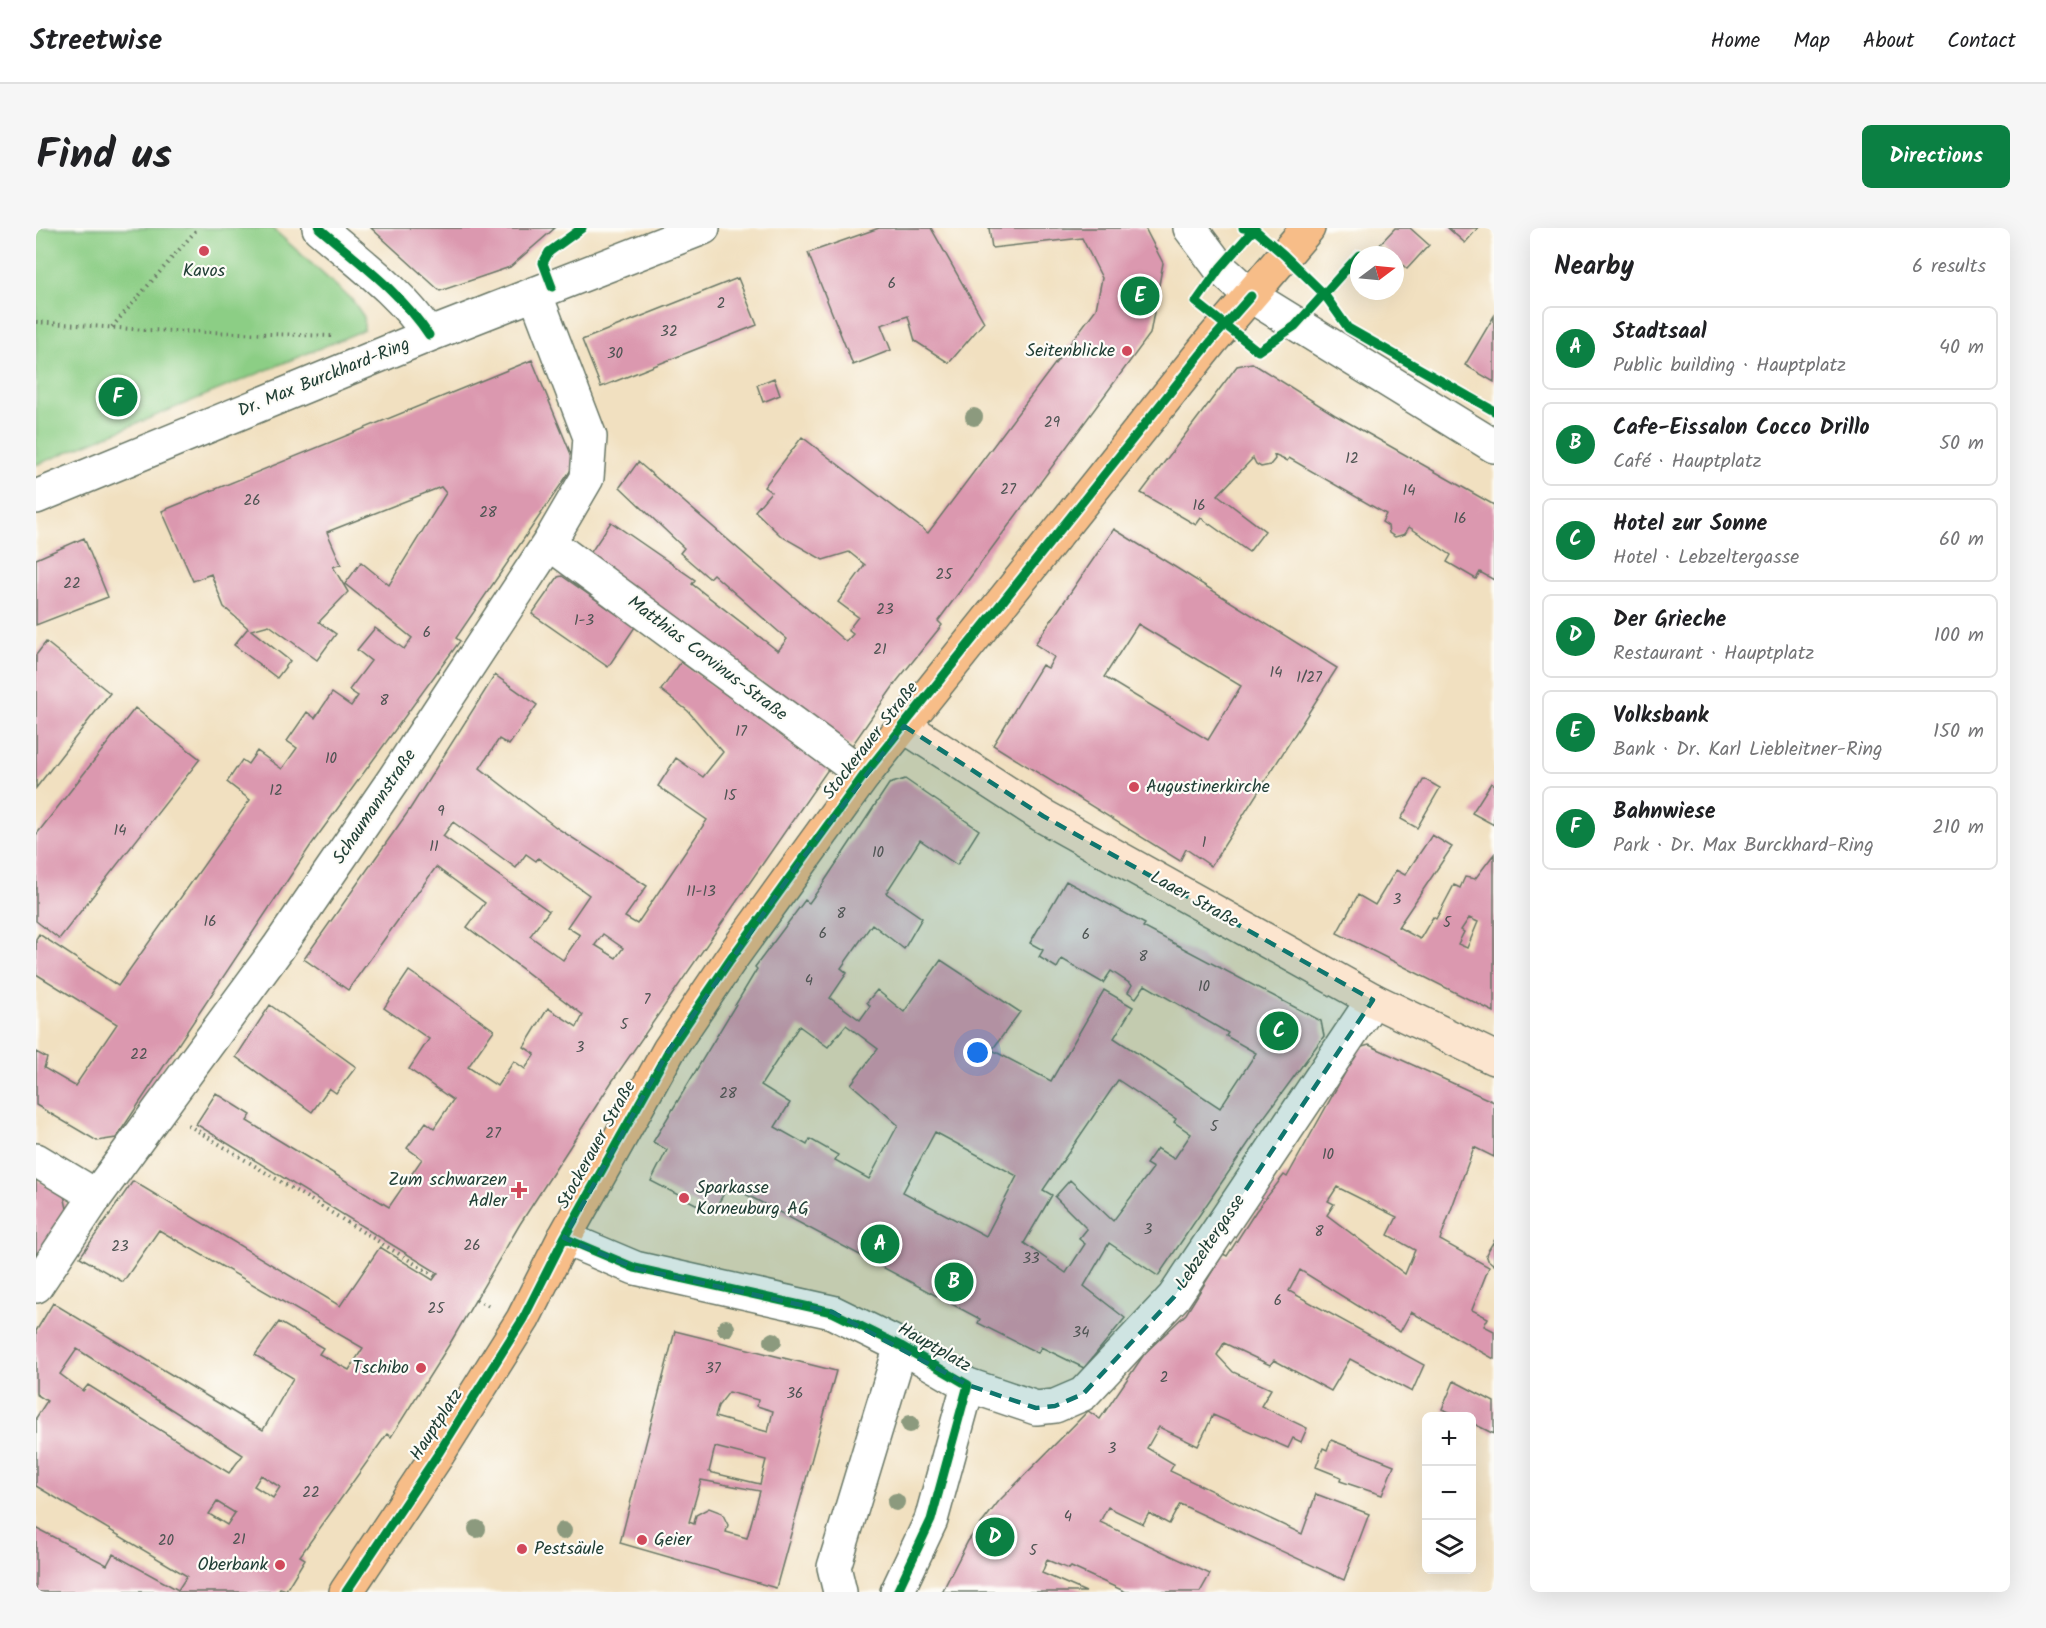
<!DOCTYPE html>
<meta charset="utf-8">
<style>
:root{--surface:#fff;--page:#f6f6f6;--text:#202124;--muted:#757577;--line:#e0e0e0;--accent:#0b8043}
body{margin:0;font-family:Kalam,sans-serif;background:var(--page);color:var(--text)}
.controls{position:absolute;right:18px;bottom:18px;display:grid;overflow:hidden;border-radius:9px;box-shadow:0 6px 24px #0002}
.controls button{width:54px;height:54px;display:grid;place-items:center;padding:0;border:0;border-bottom:2px solid var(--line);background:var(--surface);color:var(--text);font:30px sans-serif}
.compass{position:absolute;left:1314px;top:18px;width:54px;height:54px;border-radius:50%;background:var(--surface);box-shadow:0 6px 24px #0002;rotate:74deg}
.you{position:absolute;left:942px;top:825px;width:21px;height:21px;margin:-15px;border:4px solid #fff;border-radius:50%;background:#1a73e8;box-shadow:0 0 0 9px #1a73e833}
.badge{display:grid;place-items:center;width:39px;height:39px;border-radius:50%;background:var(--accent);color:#fff;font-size:20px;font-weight:700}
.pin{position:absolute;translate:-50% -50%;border:3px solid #fff;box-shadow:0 2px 6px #0006}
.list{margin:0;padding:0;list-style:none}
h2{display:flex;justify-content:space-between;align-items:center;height:78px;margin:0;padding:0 24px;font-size:26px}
h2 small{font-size:20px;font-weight:400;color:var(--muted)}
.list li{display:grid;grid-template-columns:39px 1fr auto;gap:18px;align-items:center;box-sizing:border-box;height:84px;margin:0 12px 12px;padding:0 12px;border:2px solid var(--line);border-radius:9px}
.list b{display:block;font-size:22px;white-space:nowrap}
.list p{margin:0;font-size:20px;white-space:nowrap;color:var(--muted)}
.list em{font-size:20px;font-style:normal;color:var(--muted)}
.icon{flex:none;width:33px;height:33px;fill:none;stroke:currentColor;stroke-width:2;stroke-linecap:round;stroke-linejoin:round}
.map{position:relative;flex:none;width:1458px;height:1364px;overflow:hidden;border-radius:9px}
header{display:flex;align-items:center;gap:36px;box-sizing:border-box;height:84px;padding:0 30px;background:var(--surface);border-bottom:2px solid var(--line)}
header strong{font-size:28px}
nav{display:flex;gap:33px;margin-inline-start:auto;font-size:21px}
.intro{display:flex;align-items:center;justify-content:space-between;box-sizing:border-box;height:144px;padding:0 36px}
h1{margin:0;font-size:42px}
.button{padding:15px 27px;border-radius:9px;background:var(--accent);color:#fff;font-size:21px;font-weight:700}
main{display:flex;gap:36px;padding:0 36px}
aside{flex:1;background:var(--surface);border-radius:9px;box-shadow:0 6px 24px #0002}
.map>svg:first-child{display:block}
</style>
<header>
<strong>Streetwise</strong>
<nav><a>Home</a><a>Map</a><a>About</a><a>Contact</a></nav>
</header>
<div class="intro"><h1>Find us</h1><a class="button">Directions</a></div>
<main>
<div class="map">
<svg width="1458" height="1364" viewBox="0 0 1458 1364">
<rect width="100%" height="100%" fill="#fdfcf7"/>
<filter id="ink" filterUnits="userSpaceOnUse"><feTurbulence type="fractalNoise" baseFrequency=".0167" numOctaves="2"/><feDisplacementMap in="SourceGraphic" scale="12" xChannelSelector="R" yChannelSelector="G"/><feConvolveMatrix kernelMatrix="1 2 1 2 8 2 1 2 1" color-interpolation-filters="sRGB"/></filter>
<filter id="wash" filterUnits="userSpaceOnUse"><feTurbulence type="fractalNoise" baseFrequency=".008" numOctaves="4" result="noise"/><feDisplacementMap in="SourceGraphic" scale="24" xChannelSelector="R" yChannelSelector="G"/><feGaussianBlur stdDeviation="1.35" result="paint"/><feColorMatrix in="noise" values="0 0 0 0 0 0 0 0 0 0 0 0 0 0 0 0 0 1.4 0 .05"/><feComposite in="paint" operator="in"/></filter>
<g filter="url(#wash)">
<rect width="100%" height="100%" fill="#f1e0c0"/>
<!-- green -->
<path fill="#8cce85" stroke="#56865c" stroke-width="1.5" d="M 0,0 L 236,0 L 317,73 L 328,89 L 328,102 L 0,237 Z"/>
<g id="blocks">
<!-- building -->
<path fill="#db98af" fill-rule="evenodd" d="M 335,0 L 519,0 L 474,39 L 404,63 Z
M 843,0 L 895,0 L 948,94 L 913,135 L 879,113 L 872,88 L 845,97 L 855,122 L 817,137 L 772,25 Z
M 953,0 L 1109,0 L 1127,35 L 1114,106 L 902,393 L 906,397 L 861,453 L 815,519 L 551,330 L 575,294 L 659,352 L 656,356 L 742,423 L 751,411 L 677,346 L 673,350 L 644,325 L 648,320 L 584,259 L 602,234 L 810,414 L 817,406 L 812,402 L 822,389 L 802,374 L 829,337 L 813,324 L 787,332 L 745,308 L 719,283 L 735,264 L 728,259 L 766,209 L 892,305 L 1060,81 L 1066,50 L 1046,10 L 956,20 Z
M 1359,0 L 1374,0 L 1393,17 L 1371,41 L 1344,16 Z
M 1412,0 L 1442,0 L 1429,15 Z
M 702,50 L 721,97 L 565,159 L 546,112 Z
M 1458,88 L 1458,154 L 1429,137 Z
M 496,132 L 539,236 L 420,410 L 424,413 L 275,617 L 80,910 L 61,913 L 0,877 L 0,824 L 11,830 L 8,840 L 39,858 L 81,796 L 0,746 L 0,711 L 3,706 L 82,758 L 214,572 L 191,554 L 206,532 L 212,536 L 221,523 L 246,541 L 261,520 L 251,513 L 271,484 L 279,490 L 296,465 L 315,478 L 322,468 L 313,462 L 335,433 L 321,422 L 339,400 L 368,421 L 376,410 L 309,356 L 325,334 L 353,357 L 410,265 L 405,259 L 291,304 L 305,336 L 297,339 L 312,364 L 283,394 L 300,406 L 281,432 L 233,397 L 215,402 L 254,433 L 241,450 L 198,417 L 212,400 L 188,379 L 175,346 L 157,353 L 126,283 Z
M 1216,135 L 1299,187 L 1458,277 L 1458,352 L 1444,344 L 1440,351 L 1411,334 L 1415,327 L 1373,299 L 1369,306 L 1359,309 L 1353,305 L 1352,298 L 1346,294 L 1350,286 L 1253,230 L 1251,233 L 1238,227 L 1239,231 L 1234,237 L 1225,239 L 1220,236 L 1217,230 L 1182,267 L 1229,303 L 1213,324 L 1165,290 L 1160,297 L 1105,265 L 1201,138 Z
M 738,150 L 744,167 L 727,174 L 721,157 Z
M 1078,301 L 1301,440 L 1175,638 L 1150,621 L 1144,633 L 957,517 L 1006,437 L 1012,440 L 1018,429 L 999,416 ZM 1102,396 L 1205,458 L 1172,512 L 1068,449 Z
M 48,310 L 72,369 L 0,397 L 0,331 Z
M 526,348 L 599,399 L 572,439 L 496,386 L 522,349 Z
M 10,414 L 74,465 L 0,560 L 0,427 Z
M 645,434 L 793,540 L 575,855 L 484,996 L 413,1117 L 355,1209 L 351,1206 L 264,1328 L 269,1331 L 250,1362 L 244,1360 L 242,1364 L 0,1364 L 0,1300 L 71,1337 L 77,1326 L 142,1362 L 151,1348 L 0,1258 L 0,1190 L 11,1173 L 0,1166 L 0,1103 L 17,1075 L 227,1202 L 257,1150 L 219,1127 L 243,1094 L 287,1120 L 283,1126 L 313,1142 L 327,1120 L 123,1002 L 87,1054 L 44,1029 L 97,953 L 304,1078 L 344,1019 L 397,1052 L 402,1045 L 160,896 L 180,865 L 215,887 L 211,893 L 353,979 L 386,931 L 371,920 L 390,894 L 398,900 L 417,872 L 373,841 L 393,811 L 348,780 L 373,743 L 458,802 L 432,839 L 461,858 L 478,833 L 489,841 L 499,826 L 488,819 L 512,780 L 541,799 L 547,787 L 431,699 L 449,675 L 400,639 L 312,762 L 268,731 L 372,584 L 459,447 L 501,477 L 473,517 L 463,511 L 444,540 L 521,600 L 611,658 L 589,689 L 601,696 L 671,592 L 622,558 L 640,530 L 667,549 L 687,524 L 652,483 L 625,462 ZM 417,594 L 480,640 L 490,626 L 500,633 L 502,630 L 553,667 L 531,699 L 544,707 L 527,732 L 494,708 L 513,683 L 407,608 ZM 567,706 L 587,720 L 580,730 L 559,717 ZM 41,1121 L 207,1227 L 193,1245 L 52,1157 L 47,1163 L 24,1146 ZM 225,1247 L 244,1259 L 237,1270 L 218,1258 ZM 181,1274 L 199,1285 L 191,1297 L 173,1286 Z
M 99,480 L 164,531 L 23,711 L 0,693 L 0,607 Z
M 869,551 L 943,602 L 921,637 L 884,612 L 850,665 L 886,690 L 868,721 L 836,696 L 805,740 L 811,745 L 794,770 L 824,792 L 834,778 L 831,774 L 841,762 L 868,784 L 905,732 L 984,784 L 956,822 L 1015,853 L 1068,762 L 1097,779 L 1078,810 L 1184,880 L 1220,825 L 1190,808 L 1192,805 L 1109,757 L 1100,770 L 1092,764 L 1096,757 L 1075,743 L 1067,755 L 1026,731 L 1021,740 L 1003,729 L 1007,722 L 994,715 L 1030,653 L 1109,696 L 1107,699 L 1285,793 L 1288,808 L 1218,903 L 1220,904 L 1122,1048 L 1073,1015 L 1048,1058 L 1089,1090 L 1048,1140 L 1005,1119 L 1002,1125 L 942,1095 L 944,1091 L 700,961 L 692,958 L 677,985 L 615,953 L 631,922 L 617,914 L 721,741 L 719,739 L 769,672 L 773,675 L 786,657 L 853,556 ZM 810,797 L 842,821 L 815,856 L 862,897 L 833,951 L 799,932 L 802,927 L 774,911 L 771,917 L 739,899 L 754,875 L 725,857 L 763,798 L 792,819 ZM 1082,852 L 1140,891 L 1138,894 L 1155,906 L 1138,931 L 1121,920 L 1110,936 L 1117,940 L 1077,993 L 1034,952 L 1019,969 L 1051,1001 L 1043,1011 L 1049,1016 L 1030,1045 L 988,1015 L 1016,967 L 1007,962 ZM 899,904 L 981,948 L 950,1008 L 867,964 Z
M 1388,551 L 1404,560 L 1381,600 L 1365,591 Z
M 1455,555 L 1458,557 L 1458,597 L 1436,585 Z
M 1396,607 L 1416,619 L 1362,699 L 1384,711 L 1397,689 L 1400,691 L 1418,657 L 1424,660 L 1429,649 L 1439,651 L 1458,626 L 1458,784 L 1301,705 L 1322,667 L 1339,677 L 1360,642 L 1369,647 ZM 1433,690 L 1442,694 L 1431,720 L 1422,716 L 1428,704 L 1425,702 Z
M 234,777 L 320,839 L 300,865 L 293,860 L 276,884 L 200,829 Z
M 1333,817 L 1458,874 L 1458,929 L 1438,919 L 1404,1012 L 1453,1039 L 1436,1082 L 1452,1090 L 1448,1098 L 1458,1103 L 1458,1131 L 1375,1084 L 1364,1104 L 1264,1042 L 1253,1063 L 1388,1137 L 1376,1164 L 1314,1131 L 1295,1163 L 1238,1132 L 1234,1137 L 1188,1115 L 1181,1127 L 1197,1144 L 1235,1161 L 1225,1178 L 1271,1200 L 1265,1214 L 1257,1210 L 1252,1220 L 1177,1187 L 1162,1218 L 1123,1199 L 1111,1220 L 1138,1236 L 1134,1243 L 1266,1306 L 1280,1266 L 1333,1286 L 1308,1352 L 1144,1276 L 1133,1296 L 1113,1285 L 1107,1296 L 1072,1279 L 1064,1294 L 1174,1346 L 1164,1364 L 1090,1364 L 1035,1339 L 1033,1341 L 1011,1332 L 1006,1345 L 1050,1364 L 906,1364 L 932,1313 L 963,1273 L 1052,1183 L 1064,1191 L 1109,1125 L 1150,1086 L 1187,1026 L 1191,1028 L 1220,983 L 1248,947 L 1251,949 L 1323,820 ZM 1301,959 L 1361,989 L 1352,1007 L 1379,1022 L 1369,1046 L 1291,987 L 1298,976 L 1292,973 Z
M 0,951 L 28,967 L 32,985 L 0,1030 Z
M 1458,1013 L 1458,1037 L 1452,1032 L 1450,1026 Z
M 639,1103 L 800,1143 L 740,1360 L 584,1315 ZM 693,1164 L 722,1172 L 721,1178 L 737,1183 L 732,1204 L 679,1189 L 682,1178 ZM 679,1219 L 730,1232 L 724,1256 L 673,1244 ZM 665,1252 L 724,1263 L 711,1310 L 690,1304 L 692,1297 L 686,1285 L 673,1280 L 660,1287 L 658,1296 L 653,1294 Z
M 1418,1153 L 1458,1174 L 1458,1206 L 1436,1195 L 1436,1188 L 1423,1188 L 1406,1181 Z
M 1295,1212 L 1358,1237 L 1346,1267 L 1304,1253 L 1305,1249 L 1280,1239 L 1287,1220 L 1291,1222 Z"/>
</g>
</g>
<g filter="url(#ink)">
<use href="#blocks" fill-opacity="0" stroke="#687665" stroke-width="1.5"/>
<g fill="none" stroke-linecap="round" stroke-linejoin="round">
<!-- street casing -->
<g stroke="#687665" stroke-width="36">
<path id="street" d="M 283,0 C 321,33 365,64 393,107
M 1154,0 L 1184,40 L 1215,68 L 1458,218
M 0,269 L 393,107 L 667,0
M 513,315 L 828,547
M 0,932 L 60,968
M 528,1010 L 599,1040 L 796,1084 L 865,1118 L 932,1157 L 1000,1180 L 1019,1178 L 1047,1166 L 1138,1069 L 1337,772
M 0,1058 L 60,968 L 242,720 L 358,551 L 513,315 L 551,250 L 554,209 L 499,65
M 804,1364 L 798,1339 L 865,1118
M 861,1364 L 895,1292 L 932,1157"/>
</g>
<!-- secondary casing -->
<g stroke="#687665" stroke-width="36">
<path id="secondary" d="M 868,498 L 1007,588 L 1337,772 L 1458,830"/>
</g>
<!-- primary casing -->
<g stroke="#687665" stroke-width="36">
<path id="primary" d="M 310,1364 L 402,1226 L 487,1091 L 528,1010 L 633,822 L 694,732 L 828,547 L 1176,112 L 1272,0"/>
</g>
<!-- path -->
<path stroke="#687665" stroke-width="4" stroke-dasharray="1.5 4.5" stroke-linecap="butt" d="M 0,94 L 110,102 L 296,108
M 76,99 L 162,0
M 152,897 L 399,1048
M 440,1072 L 456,1079"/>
<!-- street -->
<use href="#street" stroke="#fff" stroke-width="33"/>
<!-- secondary -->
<use href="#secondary" stroke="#fce5cf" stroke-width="33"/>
<!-- primary -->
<use href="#primary" stroke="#f7bd88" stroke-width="33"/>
<!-- cycleway casing -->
<g stroke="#fdfcf7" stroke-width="13">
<path id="cycleway" d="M 283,0 C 321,33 365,64 393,107
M 1207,0 L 1218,1 L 1248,27 L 1288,66 L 1312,100 L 1458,183
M 1219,0 L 1184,40 L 1160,74 L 1222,123 L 1259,98 L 1323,27
M 516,59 L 507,35 L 513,24 L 546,0
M 528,1010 L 599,1040 L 796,1084 L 865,1118 L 932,1157 L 895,1292 L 861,1364
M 310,1364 L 402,1226 L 487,1091 L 528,1010 L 633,822 L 694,732 L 828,547 L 1176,112 L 1215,68"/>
</g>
<!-- cycleway -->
<use href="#cycleway" stroke="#00873e" stroke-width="9"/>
</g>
<!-- trees -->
<g fill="#8c9a7e">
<circle cx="938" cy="189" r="9"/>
<circle cx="690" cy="1100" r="9"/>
<circle cx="737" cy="1113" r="9"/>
<circle cx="874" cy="1196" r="9"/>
<circle cx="860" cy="1274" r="9"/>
<circle cx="441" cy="1301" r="9"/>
<circle cx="527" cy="1303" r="9"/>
</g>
</g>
<!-- marked area -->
<path fill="#0f766e" fill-opacity="0.2" stroke="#0f766e" stroke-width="4.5" stroke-dasharray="12 8" stroke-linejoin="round" d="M 868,498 L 1007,588 L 1337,772 L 1138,1069 L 1047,1166 L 1019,1178 L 1000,1180 L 932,1157 L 796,1084 L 599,1040 L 528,1010 L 633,822 L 762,636 Z"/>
<!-- markers -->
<g fill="#d1495b" stroke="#fdfcf7" stroke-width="2">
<circle cx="168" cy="23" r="6"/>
<circle cx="1091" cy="123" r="6"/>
<circle cx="1098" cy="559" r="6"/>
<path d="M480 953h6v6h6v6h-6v6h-6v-6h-6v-6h6z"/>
<circle cx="648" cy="970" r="6"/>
<circle cx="385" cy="1140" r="6"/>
<circle cx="606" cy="1312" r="6"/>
<circle cx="486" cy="1321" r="6"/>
<circle cx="244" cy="1337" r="6"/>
</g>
<g text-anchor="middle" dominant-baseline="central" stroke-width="4.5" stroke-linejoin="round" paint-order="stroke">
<!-- number labels -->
<g font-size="15" fill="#4e5453">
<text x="856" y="56">6</text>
<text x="685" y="76">2</text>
<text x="633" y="104">32</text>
<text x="579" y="126">30</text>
<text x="1016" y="195">29</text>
<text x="1316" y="231">12</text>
<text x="972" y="262">27</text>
<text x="1373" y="263">14</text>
<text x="216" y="273">26</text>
<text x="1163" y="278">16</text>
<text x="452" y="285">28</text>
<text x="1424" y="291">16</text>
<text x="908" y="347">25</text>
<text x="36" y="356">22</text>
<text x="849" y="382">23</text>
<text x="548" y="393">1-3</text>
<text x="391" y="405">6</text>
<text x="844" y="422">21</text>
<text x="1240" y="445">14</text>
<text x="1273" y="450">1/27</text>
<text x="348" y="473">8</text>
<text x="705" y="504">17</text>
<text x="295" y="531">10</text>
<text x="240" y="563">12</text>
<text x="694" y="568">15</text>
<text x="405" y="584">9</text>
<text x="84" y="603">14</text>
<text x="1168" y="615">1</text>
<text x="398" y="619">11</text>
<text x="842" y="625">10</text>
<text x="665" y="664">11-13</text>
<text x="1361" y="672">3</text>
<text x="805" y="686">8</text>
<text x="174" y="694">16</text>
<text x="1411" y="695">5</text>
<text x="787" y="706">6</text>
<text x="1050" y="707">6</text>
<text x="1107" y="729">8</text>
<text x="773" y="753">4</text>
<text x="1168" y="759">10</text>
<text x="611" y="772">7</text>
<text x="588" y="797">5</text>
<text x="544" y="820">3</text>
<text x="103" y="827">22</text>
<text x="692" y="866">28</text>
<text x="1178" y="899">5</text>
<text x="457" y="906">27</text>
<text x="1292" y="927">10</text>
<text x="1112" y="1002">3</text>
<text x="1283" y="1004">8</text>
<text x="436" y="1018">26</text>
<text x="84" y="1019">23</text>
<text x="995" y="1031">33</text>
<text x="1242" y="1073">6</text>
<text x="400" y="1081">25</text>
<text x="1045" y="1105">34</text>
<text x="677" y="1141">37</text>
<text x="1128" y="1150">2</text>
<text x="759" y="1166">36</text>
<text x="1076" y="1221">3</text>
<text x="275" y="1265">22</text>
<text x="1032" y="1289">4</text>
<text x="203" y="1312">21</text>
<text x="130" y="1313">20</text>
<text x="997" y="1323">5</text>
</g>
<!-- poi labels -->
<g font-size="18" fill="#1f3d34" stroke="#fdfcf7" text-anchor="end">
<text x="168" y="43" text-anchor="middle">Kavos</text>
<text x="1079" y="123">Seitenblicke</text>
<text x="1110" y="559" text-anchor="start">Augustinerkirche</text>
<text x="471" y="952">Zum schwarzen<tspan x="471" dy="21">Adler</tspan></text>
<text x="660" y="960" text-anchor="start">Sparkasse<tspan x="660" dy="21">Korneuburg AG</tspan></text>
<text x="373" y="1140">Tschibo</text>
<text x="618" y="1312" text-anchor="start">Geier</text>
<text x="498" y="1321" text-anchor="start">Pestsäule</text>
<text x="232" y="1337">Oberbank</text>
</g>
<!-- street labels -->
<g font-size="18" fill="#1f3d34" stroke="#fdfcf7">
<text transform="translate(288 150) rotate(-22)">Dr. Max Burckhard-Ring</text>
<text transform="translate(671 431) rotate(37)">Matthias Corvinus-Straße</text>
<text transform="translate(835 513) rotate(-52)">Stockerauer Straße</text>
<text transform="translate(339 579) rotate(-56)">Schaumannstraße</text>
<text transform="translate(1158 672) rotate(29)">Laaer Straße</text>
<text transform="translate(561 917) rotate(-61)">Stockerauer Straße</text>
<text transform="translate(1175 1014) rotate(-56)">Lebzeltergasse</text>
<text transform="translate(898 1120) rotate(30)">Hauptplatz</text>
<text transform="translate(401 1197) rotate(-57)">Hauptplatz</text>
</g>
</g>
</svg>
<div class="controls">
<button>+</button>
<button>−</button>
<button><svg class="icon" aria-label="layers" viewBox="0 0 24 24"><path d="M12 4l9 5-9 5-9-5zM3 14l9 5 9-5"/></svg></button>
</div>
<svg class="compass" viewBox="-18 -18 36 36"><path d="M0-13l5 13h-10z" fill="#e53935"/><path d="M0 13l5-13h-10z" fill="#757577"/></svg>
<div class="you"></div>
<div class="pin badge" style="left:844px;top:1016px">A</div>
<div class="pin badge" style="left:918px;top:1054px">B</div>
<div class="pin badge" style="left:1243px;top:803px">C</div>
<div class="pin badge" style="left:959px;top:1309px">D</div>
<div class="pin badge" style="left:1104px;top:68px">E</div>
<div class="pin badge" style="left:82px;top:169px">F</div>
</div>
<aside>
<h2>Nearby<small>6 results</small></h2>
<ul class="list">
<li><span class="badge">A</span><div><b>Stadtsaal</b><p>Public building · Hauptplatz</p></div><em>40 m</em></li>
<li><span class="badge">B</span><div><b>Cafe-Eissalon Cocco Drillo</b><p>Café · Hauptplatz</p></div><em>50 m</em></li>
<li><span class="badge">C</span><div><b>Hotel zur Sonne</b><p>Hotel · Lebzeltergasse</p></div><em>60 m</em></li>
<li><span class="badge">D</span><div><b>Der Grieche</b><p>Restaurant · Hauptplatz</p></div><em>100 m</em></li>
<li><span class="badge">E</span><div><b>Volksbank</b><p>Bank · Dr. Karl Liebleitner-Ring</p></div><em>150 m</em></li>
<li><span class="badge">F</span><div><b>Bahnwiese</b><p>Park · Dr. Max Burckhard-Ring</p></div><em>210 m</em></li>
</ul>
</aside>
</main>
